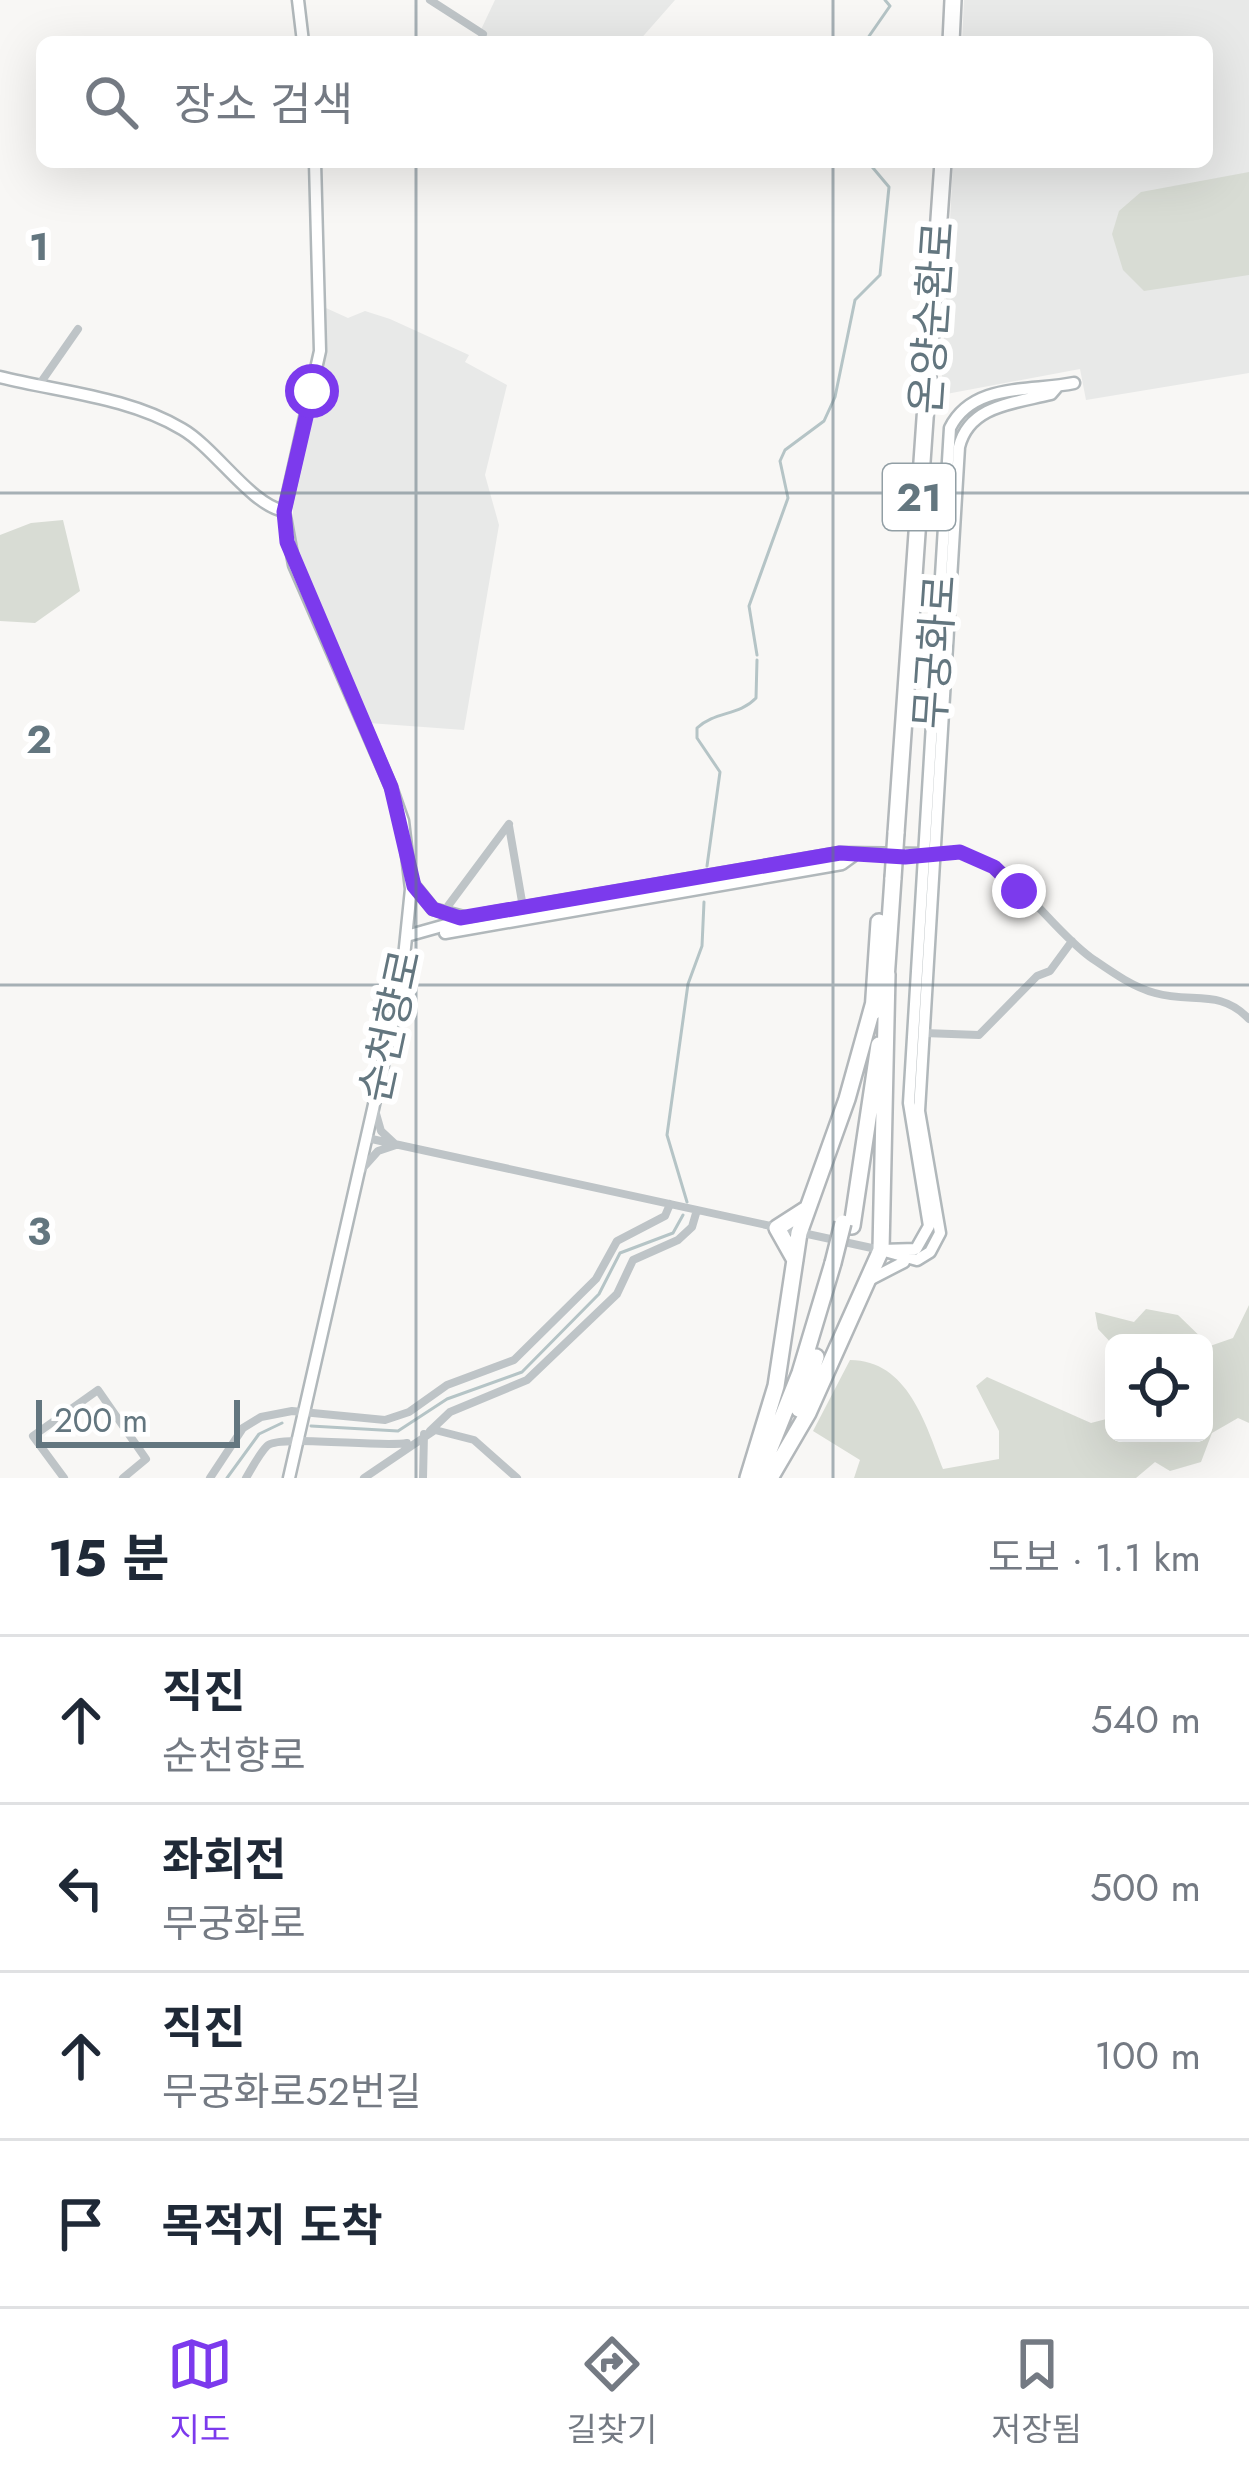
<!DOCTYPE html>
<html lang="ko">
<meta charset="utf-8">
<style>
:root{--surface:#fff;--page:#f6f6f7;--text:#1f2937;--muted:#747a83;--line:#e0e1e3;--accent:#7c3aed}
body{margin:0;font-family:Jost,"Noto Sans KR",sans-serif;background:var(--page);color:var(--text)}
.controls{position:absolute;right:36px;bottom:36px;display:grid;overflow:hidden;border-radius:18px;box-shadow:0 12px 48px #0002}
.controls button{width:108px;height:108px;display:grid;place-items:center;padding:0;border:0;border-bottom:3px solid var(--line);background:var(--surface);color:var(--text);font:60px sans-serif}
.scale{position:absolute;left:36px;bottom:30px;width:204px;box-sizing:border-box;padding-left:12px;border:6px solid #63767f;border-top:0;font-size:33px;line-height:42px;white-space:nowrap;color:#63767f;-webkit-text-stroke:9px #fff;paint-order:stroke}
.stop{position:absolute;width:36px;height:36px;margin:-27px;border:9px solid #7c3aed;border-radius:50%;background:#fff}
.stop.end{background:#7c3aed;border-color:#fff;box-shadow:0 3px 12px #0008}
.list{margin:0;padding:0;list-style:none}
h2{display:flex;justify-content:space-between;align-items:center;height:156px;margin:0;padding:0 48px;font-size:51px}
h2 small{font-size:39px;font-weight:400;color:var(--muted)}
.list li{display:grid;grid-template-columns:78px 1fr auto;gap:36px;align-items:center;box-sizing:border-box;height:168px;padding:0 48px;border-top:3px solid var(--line)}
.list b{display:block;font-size:45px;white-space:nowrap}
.list p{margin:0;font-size:39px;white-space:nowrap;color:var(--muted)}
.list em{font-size:39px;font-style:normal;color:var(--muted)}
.icon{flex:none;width:66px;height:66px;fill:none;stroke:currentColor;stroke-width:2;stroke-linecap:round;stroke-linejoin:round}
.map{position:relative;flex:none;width:1249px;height:1478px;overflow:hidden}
.search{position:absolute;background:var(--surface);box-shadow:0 12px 48px #0002;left:36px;right:36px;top:36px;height:132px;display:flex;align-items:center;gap:30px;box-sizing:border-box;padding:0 42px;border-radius:18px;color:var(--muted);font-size:45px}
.sheet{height:828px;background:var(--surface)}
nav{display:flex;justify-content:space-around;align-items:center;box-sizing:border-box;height:168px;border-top:3px solid var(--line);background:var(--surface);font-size:33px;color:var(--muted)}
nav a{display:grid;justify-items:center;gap:6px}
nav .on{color:var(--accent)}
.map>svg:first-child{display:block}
</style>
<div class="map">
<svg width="1249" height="1478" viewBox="0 0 1249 1478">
<rect width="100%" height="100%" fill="#f8f7f5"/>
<!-- built -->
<path fill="#e8e9e8" d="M 495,0 L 675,0 L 638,42 L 486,42 L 477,38 Z
M 964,0 L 1249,0 L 1249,373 L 1086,400 L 1080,369 L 941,395 L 953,162 L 1207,162 L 1207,42 L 962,42 Z
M 326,308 L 348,318 L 365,311 L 390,319 L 469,355 L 465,362 L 507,385 L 485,475 L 499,525 L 464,730 L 369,723 L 293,546 L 293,505 L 323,363 Z"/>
<!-- green -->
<path fill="#d8dcd4" d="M 1249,172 L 1249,275 L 1144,291 L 1123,270 L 1112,234 L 1119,211 L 1141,192 Z
M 63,520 L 80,591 L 35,623 L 0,621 L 0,535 L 31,523 Z
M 1249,1305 L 1249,1423 L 1238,1418 L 1212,1433 L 1201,1462 L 1170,1471 L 1155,1462 L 1136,1478 L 854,1478 L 860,1460 L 813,1431 L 850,1360 C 908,1360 926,1425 943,1469 L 999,1459 L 999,1431 L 976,1386 L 987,1377 L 1091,1423 L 1114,1417 L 1114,1433 L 1204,1433 L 1204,1343 L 1114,1346 L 1098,1329 L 1095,1312 L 1134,1322 L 1146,1309 L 1178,1315 L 1210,1346 L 1233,1338 Z"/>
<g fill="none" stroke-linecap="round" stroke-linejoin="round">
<!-- stream -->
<path stroke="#b5c4c6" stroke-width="3" d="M 865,42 L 890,6 L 885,0
M 757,655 L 749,606 L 788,498 L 780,461 L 785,450 L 824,421 L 835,397 L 855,300 L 880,275 L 889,187 L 868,162
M 707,866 L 720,772 L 697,738 L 697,728 C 715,711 739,716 756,698 L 757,660
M 687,1202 L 667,1135 L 688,984 L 702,946 L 704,902
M 311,1426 L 398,1431 L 447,1399 L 522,1372 L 599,1294 L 620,1253 L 673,1233 L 683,1215
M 227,1478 L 259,1434 L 282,1423"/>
<!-- secondary casing -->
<g stroke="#b1b8bb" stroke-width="15">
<path id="secondary" d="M 298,0 L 303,42
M 0,377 C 60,392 129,397 182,429 C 215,448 251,505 284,511
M 413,884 L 433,909 L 464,917
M 445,933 L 842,864 L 853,856
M 410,935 L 485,914 L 840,853 L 929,854
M 881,1250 L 916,1249 L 929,1226 L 909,1103 L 950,428 C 973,382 1032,392 1074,383
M 881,1250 L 917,1260 L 930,1252 L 940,1233 L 919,1111 L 959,447 C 969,405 1015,403 1051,394 L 1057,387
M 871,1279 L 904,1262
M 289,1478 L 401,986 L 411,889 L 403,821 L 391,787 L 294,565 L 284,511 L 320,351 L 315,162"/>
</g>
<!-- highway casing -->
<g stroke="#b2b7ba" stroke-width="20">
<path id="highway" d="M 951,42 L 953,0
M 896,833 L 943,162
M 886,980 L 893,878
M 873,1012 L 879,922
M 852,1226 L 879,1045
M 795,1260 L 777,1228 L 805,1210
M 799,1409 L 816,1357
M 748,1478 L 776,1386 L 799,1233 L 847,1099 L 874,1002
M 758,1478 L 800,1373 L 833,1263
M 770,1478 L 808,1413 L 881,1250 L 887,974"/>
</g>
<!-- street -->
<path stroke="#bec4c7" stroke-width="8" d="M 430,0 L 483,34
M 39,385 L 78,329
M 509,826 L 525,919
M 933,853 C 1001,842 1042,922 1090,957 C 1109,970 1132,987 1155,993 C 1192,1004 1219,988 1249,1019
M 442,914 L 509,824
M 924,1033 L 979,1035 L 1037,976 L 1050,971 L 1072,941
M 367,1138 L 881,1250
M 361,1170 L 378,1151 L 396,1145 L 381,1131 L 375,1110
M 430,1431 L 450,1412 L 527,1380 L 617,1294 L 633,1260 L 678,1240 L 692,1227 L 697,1210
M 64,1478 L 33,1436 L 98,1390 L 146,1459 L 123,1478
M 210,1478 L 243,1428 L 261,1417 L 292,1411 L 385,1420 L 409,1412 L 447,1385 L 514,1360 L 596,1279 L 617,1241 L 665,1216 L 670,1204
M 246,1478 C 252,1468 259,1454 267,1446 C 279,1434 379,1448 407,1443
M 364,1478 L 435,1430 L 474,1440 L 517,1478
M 423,1478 L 424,1434"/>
<!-- secondary -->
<use href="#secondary" stroke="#fff" stroke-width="10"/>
<!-- highway -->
<use href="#highway" stroke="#fff" stroke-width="15"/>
<!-- highway-bridge casing -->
<g stroke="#b2b7ba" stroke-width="20" stroke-linecap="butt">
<path id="highway-bridge" d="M 893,878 L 896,833
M 833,1263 L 843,1223"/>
</g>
<!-- highway-bridge -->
<use href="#highway-bridge" stroke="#fff" stroke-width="15"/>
</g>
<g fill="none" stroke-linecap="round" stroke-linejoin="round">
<!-- route -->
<path stroke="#7c3aed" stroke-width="15" d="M 312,391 L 284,512 L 287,542 L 391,787 L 414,886 L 433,909 L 460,918 L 840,853 L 905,857 L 960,852 L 994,867 L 1019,891"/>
</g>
<!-- grid -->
<path fill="none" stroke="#63767f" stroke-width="3" stroke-opacity="0.55" d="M 416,0 L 416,42M 833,0 L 833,42M 416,162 L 416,1478M 833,162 L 833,1478M 0,493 L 1249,493M 0,985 L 1249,985"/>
<g text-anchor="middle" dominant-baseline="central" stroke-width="12" stroke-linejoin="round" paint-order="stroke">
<!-- shield labels -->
<rect fill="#fff" stroke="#929fa5" stroke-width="3" x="883" y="464" width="72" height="66" rx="9"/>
<g font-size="39" font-weight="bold" fill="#63767f">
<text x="919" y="497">21</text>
</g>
<!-- street labels -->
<g font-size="42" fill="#63767f" stroke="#fff">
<text transform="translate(932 318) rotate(-86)">온양순환로</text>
<text transform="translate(935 652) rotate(-86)">무궁화로</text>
<text transform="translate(390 1026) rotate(-78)">순천향로</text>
</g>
</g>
<g font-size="39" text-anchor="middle" font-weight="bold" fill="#63767f" stroke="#fff" stroke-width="12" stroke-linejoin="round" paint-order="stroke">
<text x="39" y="260">1</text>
<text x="39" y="753">2</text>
<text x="39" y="1245">3</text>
</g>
</svg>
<div class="controls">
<button><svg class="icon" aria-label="locate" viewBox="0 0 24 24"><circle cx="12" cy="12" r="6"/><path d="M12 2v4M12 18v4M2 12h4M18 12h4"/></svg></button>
</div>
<div class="scale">200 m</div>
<div class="stop" style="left:312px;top:391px"></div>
<div class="stop end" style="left:1019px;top:891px"></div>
<div class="search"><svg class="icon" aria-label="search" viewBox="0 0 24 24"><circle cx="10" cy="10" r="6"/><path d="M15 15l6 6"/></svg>장소 검색</div>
</div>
<section class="sheet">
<h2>15 분<small>도보 · 1.1 km</small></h2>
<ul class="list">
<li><svg class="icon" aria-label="ahead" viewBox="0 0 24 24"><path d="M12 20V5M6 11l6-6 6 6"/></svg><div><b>직진</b><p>순천향로</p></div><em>540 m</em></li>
<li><svg class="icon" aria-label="left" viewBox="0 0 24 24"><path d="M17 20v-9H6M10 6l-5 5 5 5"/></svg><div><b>좌회전</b><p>무궁화로</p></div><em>500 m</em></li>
<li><svg class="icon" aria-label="ahead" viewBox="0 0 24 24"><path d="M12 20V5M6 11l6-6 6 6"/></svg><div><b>직진</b><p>무궁화로52번길</p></div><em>100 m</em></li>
<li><svg class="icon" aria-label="arrive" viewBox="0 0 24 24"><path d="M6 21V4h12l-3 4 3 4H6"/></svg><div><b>목적지 도착</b></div></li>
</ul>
</section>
<nav>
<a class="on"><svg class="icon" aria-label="map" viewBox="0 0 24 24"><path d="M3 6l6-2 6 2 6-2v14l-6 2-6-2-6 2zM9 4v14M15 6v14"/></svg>지도</a>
<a><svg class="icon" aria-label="directions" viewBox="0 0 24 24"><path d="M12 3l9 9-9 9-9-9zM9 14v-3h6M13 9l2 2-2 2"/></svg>길찾기</a>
<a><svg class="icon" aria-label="saved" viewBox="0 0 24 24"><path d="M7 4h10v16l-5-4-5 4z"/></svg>저장됨</a>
</nav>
